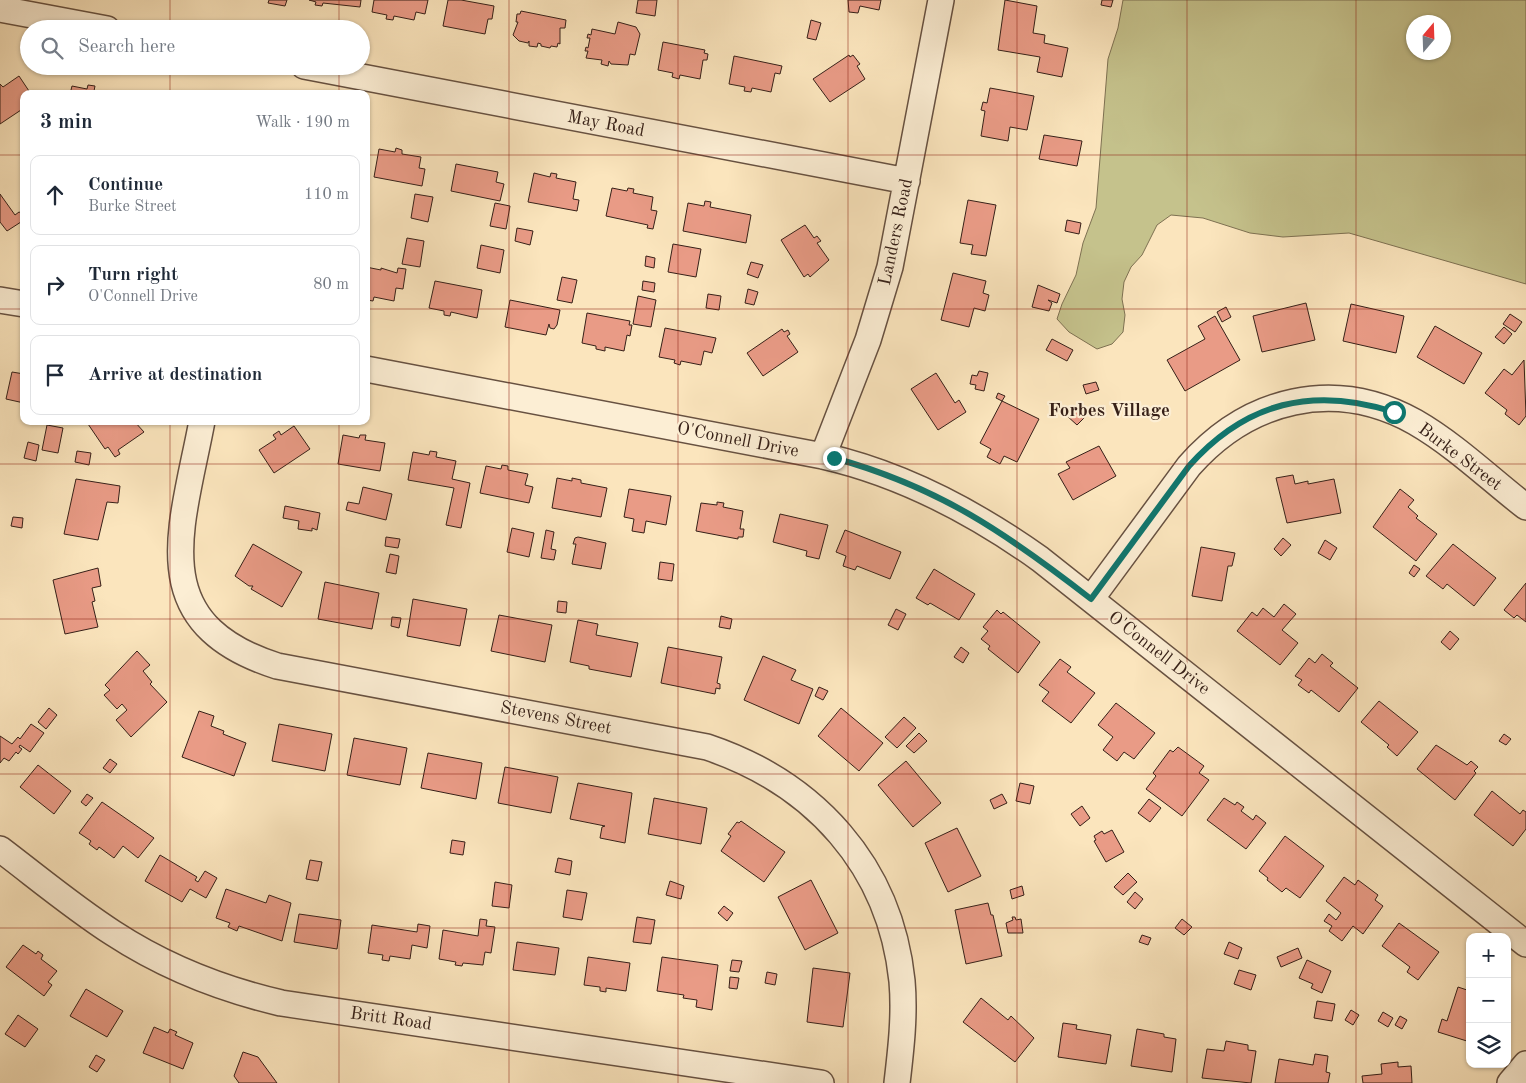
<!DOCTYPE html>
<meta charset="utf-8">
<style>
:root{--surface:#fff;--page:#f6f6f7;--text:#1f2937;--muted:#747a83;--line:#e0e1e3}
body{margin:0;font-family:"Old Standard TT",serif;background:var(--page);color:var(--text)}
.controls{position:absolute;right:15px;bottom:15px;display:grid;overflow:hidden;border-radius:10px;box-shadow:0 1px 4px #0004}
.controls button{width:45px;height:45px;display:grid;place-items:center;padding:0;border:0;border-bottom:1px solid var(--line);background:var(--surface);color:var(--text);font:25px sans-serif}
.compass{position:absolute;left:1406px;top:15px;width:45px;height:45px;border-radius:50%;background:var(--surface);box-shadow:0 1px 4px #0004;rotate:19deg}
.stop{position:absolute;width:15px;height:15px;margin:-11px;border:4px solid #0f766e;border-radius:50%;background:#fff}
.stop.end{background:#0f766e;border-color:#fff;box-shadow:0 1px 5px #0008}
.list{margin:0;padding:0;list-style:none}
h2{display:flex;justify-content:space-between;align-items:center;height:65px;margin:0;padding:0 20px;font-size:21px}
h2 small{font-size:16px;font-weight:400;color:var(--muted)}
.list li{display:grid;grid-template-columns:32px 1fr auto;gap:15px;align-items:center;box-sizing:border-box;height:80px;margin:0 10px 10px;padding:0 10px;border:1px solid var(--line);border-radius:10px}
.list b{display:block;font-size:19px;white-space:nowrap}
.list p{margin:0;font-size:16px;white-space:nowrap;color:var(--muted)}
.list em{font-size:16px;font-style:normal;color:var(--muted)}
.icon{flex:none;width:28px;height:28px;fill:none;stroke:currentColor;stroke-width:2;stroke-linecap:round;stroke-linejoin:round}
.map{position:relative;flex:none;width:1526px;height:1083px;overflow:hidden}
.search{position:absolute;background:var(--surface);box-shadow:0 1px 4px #0004;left:20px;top:20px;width:350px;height:55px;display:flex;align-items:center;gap:12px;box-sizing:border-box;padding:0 18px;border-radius:28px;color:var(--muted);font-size:19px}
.panel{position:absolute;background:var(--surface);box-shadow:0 1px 4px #0004;left:20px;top:90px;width:350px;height:335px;border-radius:10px}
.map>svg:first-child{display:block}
</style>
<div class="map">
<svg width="1526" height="1083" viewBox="0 0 1526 1083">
<rect width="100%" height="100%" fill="#fbe5bd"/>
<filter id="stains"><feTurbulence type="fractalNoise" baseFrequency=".004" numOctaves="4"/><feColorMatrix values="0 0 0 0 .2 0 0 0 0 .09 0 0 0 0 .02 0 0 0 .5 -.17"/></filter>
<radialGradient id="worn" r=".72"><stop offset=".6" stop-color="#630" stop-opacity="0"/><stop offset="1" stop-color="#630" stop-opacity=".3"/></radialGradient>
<!-- green -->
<path fill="#c5c28c" stroke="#7e7152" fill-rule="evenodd" d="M 1123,0 L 1526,0 L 1526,284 L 1349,233 L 1283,237 L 1250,233 L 1203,218 L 1171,215 L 1157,225 L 1142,255 L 1131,267 L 1124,282 L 1122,299 L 1125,315 L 1123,332 L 1112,344 L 1097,349 L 1069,332 L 1057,319 L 1062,304 L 1076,275 L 1083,243 L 1096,208 L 1108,59 L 1118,28 ZM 1414,22 L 1444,22 L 1444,52 L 1414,52 Z"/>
<!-- building -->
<path fill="#e99b86" stroke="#362018" d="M 269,0 L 287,0 L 285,6 L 268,3 Z
M 309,0 L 361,0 L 360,7 L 323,3 L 322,6 L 315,5 L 316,2 Z
M 374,0 L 428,0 L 425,14 L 416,12 L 414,20 L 394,16 L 393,20 L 386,19 L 387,15 L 372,12 Z
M 448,0 L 461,0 L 494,6 L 492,19 L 488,19 L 485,34 L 443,26 Z
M 638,0 L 657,0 L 655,16 L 636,13 Z
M 848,0 L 881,0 L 879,10 L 860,6 L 858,13 L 849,12 Z
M 1005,0 L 1037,6 L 1033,33 L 1045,35 L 1044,43 L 1068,48 L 1062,77 L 1037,72 L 1040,57 L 998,50 Z
M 1102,0 L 1113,0 L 1111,7 L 1101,5 Z
M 521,11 L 566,20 L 565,28 L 560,28 L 560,44 L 558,43 L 557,47 L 551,46 L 550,48 L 541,46 L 541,44 L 538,43 L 537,47 L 529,46 L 529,41 L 528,43 L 519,41 L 513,35 L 518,22 L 516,22 L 517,14 L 520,14 Z
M 811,20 L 821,23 L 816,40 L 807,38 Z
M 618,22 L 636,27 L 640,34 L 635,55 L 630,54 L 628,65 L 611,64 L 609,61 L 608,66 L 601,64 L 602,60 L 586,58 L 588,51 L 585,51 L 586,47 L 588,48 L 590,38 L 587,38 L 588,34 L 591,35 L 592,29 L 615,34 Z
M 663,42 L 705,50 L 704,53 L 708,54 L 707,60 L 703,60 L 700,79 L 680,75 L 679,79 L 672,77 L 673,73 L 658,70 Z
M 849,55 L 850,57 L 853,55 L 860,64 L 857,66 L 865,79 L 830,102 L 813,79 Z
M 734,56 L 782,66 L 780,74 L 775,73 L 771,92 L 752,88 L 751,92 L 744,91 L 745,87 L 729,84 Z
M 19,76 L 31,94 L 24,94 L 24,108 L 0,124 L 0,84 L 3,87 Z
M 88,85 L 95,86 L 94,91 L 109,94 L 70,94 L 72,86 L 87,89 Z
M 990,88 L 1034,96 L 1027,130 L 1010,127 L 1008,141 L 981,136 L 985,111 L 981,110 L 983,102 L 987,103 Z
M 1044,135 L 1082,141 L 1077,166 L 1039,159 Z
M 396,148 L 402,150 L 402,154 L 421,157 L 419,168 L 425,169 L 422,186 L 374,177 L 379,149 L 395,152 Z
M 456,164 L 498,172 L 496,182 L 504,184 L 500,201 L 451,191 Z
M 534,173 L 550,177 L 551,173 L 557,174 L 556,178 L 576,182 L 573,199 L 579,200 L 577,211 L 528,202 Z
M 612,188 L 627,191 L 628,188 L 634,189 L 633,193 L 653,197 L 651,210 L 657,211 L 653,229 L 647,228 L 648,225 L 606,216 Z
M 0,194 L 15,215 L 19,212 L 24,214 L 24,220 L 7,231 L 0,222 Z
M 415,194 L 433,197 L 428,222 L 411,218 Z
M 968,200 L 996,205 L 986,256 L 971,254 L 973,245 L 960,243 Z
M 705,201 L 711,202 L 710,207 L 751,215 L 746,243 L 683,231 L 688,203 L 704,206 Z
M 495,203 L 510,206 L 506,229 L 490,226 Z
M 1067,220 L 1081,223 L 1079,234 L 1065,231 Z
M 805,225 L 814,238 L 817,236 L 821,241 L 817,243 L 829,260 L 810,277 L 808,274 L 804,277 L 781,240 Z
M 517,228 L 533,231 L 530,245 L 515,241 Z
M 407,238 L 424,241 L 420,267 L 402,264 Z
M 673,244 L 701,249 L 696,277 L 668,272 Z
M 481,245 L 504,250 L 500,273 L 477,268 Z
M 646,256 L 655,258 L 654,268 L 645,266 Z
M 751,262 L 763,265 L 758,278 L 747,274 Z
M 366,265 L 366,267 L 381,270 L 381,268 L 397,273 L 398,268 L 406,269 L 403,289 L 396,288 L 394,301 L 374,297 L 373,301 L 367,300 Z
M 953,273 L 986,281 L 983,293 L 989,295 L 985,311 L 974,308 L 969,327 L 941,320 Z
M 562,277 L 577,280 L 572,303 L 557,300 Z
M 435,281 L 482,290 L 477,318 L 451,312 L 450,316 L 444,315 L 444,311 L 429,308 Z
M 643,281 L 655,283 L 654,292 L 642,290 Z
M 1038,285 L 1060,294 L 1057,303 L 1048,300 L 1052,303 L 1049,311 L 1032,307 Z
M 748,289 L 758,292 L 754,305 L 745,303 Z
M 708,294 L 721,296 L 719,310 L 706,308 Z
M 638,296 L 656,300 L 651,327 L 633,324 Z
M 510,300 L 560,310 L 557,325 L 554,329 L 550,328 L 549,324 L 546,335 L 505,327 Z
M 1306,303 L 1315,340 L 1262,352 L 1253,316 Z
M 1351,304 L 1404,316 L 1396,353 L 1343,341 Z
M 1226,307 L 1231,317 L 1222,322 L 1217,312 Z
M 587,313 L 630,321 L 629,325 L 632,325 L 630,336 L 627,335 L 624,351 L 605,347 L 605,351 L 596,349 L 596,346 L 582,343 Z
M 1510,314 L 1522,322 L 1515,332 L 1503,324 Z
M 1215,316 L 1240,360 L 1185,391 L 1167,360 L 1205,339 L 1198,326 Z
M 1435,326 L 1482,353 L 1464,384 L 1417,357 Z
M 1504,327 L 1512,334 L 1504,344 L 1495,337 Z
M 665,328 L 716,338 L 712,353 L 704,351 L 701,365 L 681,361 L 680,365 L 674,363 L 675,360 L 659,357 Z
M 782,329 L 784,332 L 788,330 L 790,334 L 787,336 L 798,352 L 763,376 L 747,353 Z
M 1052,339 L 1073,350 L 1067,361 L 1046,350 Z
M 1524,360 L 1526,416 L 1519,425 L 1505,414 L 1507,410 L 1485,393 L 1504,369 L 1512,375 Z
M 979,371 L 988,373 L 984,391 L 975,389 L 976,385 L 970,384 L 972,375 L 977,376 Z
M 12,372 L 24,374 L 24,403 L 6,399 Z
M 936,373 L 955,403 L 959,400 L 966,412 L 938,430 L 911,389 Z
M 1096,382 L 1099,390 L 1086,394 L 1083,385 Z
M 998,393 L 1005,396 L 1002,401 L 1039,419 L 1017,462 L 1004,456 L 1000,464 L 987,457 L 991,449 L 980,443 L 1002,401 L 996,398 Z
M 1075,405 L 1086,416 L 1077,425 L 1066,415 Z
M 92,421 L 134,421 L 144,432 L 118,450 L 120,454 L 115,457 L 108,447 L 105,449 L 88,424 Z
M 47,425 L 63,428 L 58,453 L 42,450 Z
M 294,426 L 310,449 L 274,473 L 259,450 L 276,439 L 273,435 L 279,431 L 281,435 Z
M 343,435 L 359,438 L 360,435 L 366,435 L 365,440 L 385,443 L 380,471 L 338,464 Z
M 28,442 L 39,445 L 36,461 L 24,458 Z
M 1099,446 L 1116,476 L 1073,500 L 1058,474 L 1070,468 L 1066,462 Z
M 77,451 L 91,453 L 89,465 L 75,462 Z
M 430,451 L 437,452 L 436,457 L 456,461 L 452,479 L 470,483 L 461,528 L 446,525 L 454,488 L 408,480 L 413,452 L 429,455 Z
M 502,465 L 508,466 L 508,470 L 528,474 L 525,485 L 533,487 L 529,503 L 480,493 L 486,466 L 501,469 Z
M 1293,475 L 1295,484 L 1308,481 L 1308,484 L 1334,479 L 1341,513 L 1287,523 L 1276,478 Z
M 557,478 L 572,481 L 572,478 L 581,480 L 581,483 L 607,488 L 601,517 L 552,508 Z
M 76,479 L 120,486 L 118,503 L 107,502 L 98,540 L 64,534 Z
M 363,487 L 392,494 L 386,520 L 346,510 L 348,502 L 359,504 Z
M 629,489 L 671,496 L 666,525 L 646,521 L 644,533 L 632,531 L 634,519 L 624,517 Z
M 1400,489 L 1414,500 L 1408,507 L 1418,516 L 1416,518 L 1437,534 L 1416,561 L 1373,527 Z
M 717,502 L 724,503 L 723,507 L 743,511 L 740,529 L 744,529 L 743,537 L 738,537 L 738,539 L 696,531 L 701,503 L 717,505 Z
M 285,506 L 320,513 L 317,530 L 312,528 L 312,531 L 298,529 L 299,521 L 283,518 Z
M 780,514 L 828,525 L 819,559 L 806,556 L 807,551 L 773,542 Z
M 13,517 L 23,518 L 22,528 L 11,526 Z
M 512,528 L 534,533 L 529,557 L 507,552 Z
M 546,530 L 554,532 L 551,549 L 556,550 L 554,560 L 541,558 Z
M 845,530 L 901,552 L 890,579 L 857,566 L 855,570 L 843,566 L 846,556 L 836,552 Z
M 386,537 L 400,539 L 398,548 L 385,546 Z
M 578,537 L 606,543 L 601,569 L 572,564 L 576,544 L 573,544 L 575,538 Z
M 1283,538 L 1291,545 L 1281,556 L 1274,549 Z
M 1325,540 L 1337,548 L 1330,560 L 1318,553 Z
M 253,544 L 302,572 L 282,607 L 251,589 L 253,586 L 249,586 L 235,576 Z
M 1453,544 L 1496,578 L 1474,606 L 1447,584 L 1443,589 L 1426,576 Z
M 1201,547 L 1235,553 L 1232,566 L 1228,566 L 1222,601 L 1192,596 Z
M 390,554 L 399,556 L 396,574 L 386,572 Z
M 660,562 L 674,564 L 672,581 L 658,579 Z
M 1414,565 L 1420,569 L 1414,577 L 1409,573 Z
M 98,568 L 101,586 L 92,588 L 95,601 L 92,602 L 98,627 L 65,634 L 53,580 Z
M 934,569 L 975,594 L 959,620 L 930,603 L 928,605 L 916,598 Z
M 325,582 L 379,593 L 372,629 L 318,619 Z
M 1526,583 L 1526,622 L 1517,615 L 1514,618 L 1504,610 Z
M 413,599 L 467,609 L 460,646 L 407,636 Z
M 558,601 L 567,602 L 566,613 L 557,612 Z
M 1284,604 L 1296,614 L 1282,630 L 1298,643 L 1280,665 L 1237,631 L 1252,612 L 1257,616 L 1263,608 L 1274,617 Z
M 896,609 L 906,614 L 898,630 L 888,625 Z
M 997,610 L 1001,614 L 1003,612 L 1040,642 L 1018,673 L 988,649 L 990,646 L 981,639 L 988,631 L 983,627 Z
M 499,615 L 552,625 L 545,662 L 491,651 Z
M 721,616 L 732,619 L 730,629 L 719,627 Z
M 392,617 L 401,618 L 399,628 L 391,626 Z
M 578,620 L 598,624 L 596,635 L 638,643 L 631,677 L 589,669 L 589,666 L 570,662 Z
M 1450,631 L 1459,639 L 1450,650 L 1441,642 Z
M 668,647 L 722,657 L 717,683 L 720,684 L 720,689 L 716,688 L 715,694 L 661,683 Z
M 961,647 L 969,653 L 963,663 L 954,657 Z
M 137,651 L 150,665 L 143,671 L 152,682 L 150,684 L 167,702 L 131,737 L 116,720 L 127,710 L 122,704 L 117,709 L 104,695 L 110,690 L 105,685 Z
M 1322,654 L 1333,663 L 1330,666 L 1358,688 L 1339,712 L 1311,690 L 1309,693 L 1298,685 L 1302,680 L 1295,676 L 1309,658 L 1315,663 Z
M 763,656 L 796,670 L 791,680 L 813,689 L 799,724 L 744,700 Z
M 1060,659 L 1071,667 L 1067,672 L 1095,693 L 1071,723 L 1042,701 L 1049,692 L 1039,685 Z
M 819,687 L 828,691 L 823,700 L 815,696 Z
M 1379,701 L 1418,732 L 1397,756 L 1387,747 L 1389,745 L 1361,722 Z
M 1116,703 L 1155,733 L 1134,759 L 1124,752 L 1117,761 L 1103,750 L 1113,737 L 1098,725 Z
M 49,708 L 57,715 L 46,729 L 38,722 Z
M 841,708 L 883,743 L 859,771 L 818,736 Z
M 199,711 L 214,716 L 211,726 L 224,731 L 223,734 L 246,743 L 234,776 L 182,757 Z
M 904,717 L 916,728 L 897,748 L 885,737 Z
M 31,724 L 44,733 L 30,752 L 20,745 L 19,747 L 22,749 L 18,754 L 16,752 L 9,761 L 4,758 L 0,763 L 0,736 L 12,744 L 18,737 L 20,739 Z
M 279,724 L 332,734 L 325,771 L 272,761 Z
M 919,733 L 927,741 L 914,753 L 906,746 Z
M 1504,734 L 1511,739 L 1506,745 L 1499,741 Z
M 354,738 L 407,748 L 400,785 L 347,775 Z
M 1436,745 L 1467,765 L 1471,761 L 1478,767 L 1474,771 L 1476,773 L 1455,800 L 1417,769 Z
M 1178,747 L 1204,766 L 1199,773 L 1209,780 L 1182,816 L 1146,789 L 1156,776 L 1153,773 L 1170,750 L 1173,752 Z
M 428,753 L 482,763 L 476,799 L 421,788 Z
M 110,759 L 117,764 L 110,773 L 103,768 Z
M 906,761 L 941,803 L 913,827 L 878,785 Z
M 38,765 L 71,791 L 54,814 L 20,787 Z
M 505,767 L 558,777 L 551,813 L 498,803 Z
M 578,783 L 632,793 L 625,843 L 600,838 L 602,827 L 605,826 L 570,819 Z
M 1020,783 L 1034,786 L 1030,804 L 1016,801 Z
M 1492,791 L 1520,814 L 1523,810 L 1526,812 L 1526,829 L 1513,846 L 1474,815 Z
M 87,794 L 93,798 L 86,806 L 81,802 Z
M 1002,794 L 1007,803 L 994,809 L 990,800 Z
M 654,798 L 707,808 L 701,844 L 648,834 Z
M 1224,798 L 1235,805 L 1237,802 L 1244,807 L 1241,811 L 1253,820 L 1256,815 L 1266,823 L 1246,849 L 1207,820 Z
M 1149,799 L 1161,808 L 1150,822 L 1138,813 Z
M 102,802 L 154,838 L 138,858 L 123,846 L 114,858 L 99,847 L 97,850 L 89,844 L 91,841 L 79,833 Z
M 1082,806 L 1090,818 L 1080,826 L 1071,814 Z
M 741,821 L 785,852 L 764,882 L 721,851 L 731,836 L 728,834 L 737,822 L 739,823 Z
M 957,828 L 981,876 L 948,892 L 925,843 Z
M 1112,830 L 1124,852 L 1106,862 L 1094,841 L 1096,840 L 1094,836 L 1102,831 L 1104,834 Z
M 1285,836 L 1324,866 L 1300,898 L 1286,888 L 1282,892 L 1267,880 L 1268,878 L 1259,871 Z
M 452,840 L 465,842 L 463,855 L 450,853 Z
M 160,855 L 197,877 L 195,880 L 198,882 L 205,871 L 217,878 L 206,898 L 190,889 L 182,902 L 145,881 Z
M 558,858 L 572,861 L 570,875 L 555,872 Z
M 310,860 L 322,862 L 318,881 L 306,879 Z
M 1128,873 L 1137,882 L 1123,895 L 1114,887 Z
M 1344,877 L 1355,885 L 1358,880 L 1378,895 L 1375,900 L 1383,906 L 1363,934 L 1353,926 L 1342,941 L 1329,931 L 1332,926 L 1324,921 L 1329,914 L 1336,920 L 1341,913 L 1326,901 Z
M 811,880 L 838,933 L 805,950 L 778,897 Z
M 670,881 L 684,886 L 681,899 L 666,895 Z
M 495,882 L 512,885 L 509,908 L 492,906 Z
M 1022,886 L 1024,895 L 1012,899 L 1010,890 Z
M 226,889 L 266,903 L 269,895 L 291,903 L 282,941 L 239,926 L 237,931 L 228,927 L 230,923 L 216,918 Z
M 567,890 L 587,893 L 582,920 L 563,917 Z
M 1135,892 L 1143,899 L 1135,909 L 1127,902 Z
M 988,903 L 991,915 L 993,915 L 1002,956 L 966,964 L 955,910 Z
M 724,906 L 733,913 L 727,921 L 718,913 Z
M 299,914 L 341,920 L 337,949 L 294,942 Z
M 637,917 L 655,920 L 651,944 L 633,942 Z
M 1012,917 L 1015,917 L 1016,920 L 1021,919 L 1023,933 L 1008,933 L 1006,923 L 1013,920 Z
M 480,919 L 487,920 L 486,926 L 495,927 L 491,953 L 485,952 L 483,965 L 463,963 L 462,966 L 455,965 L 456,962 L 439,959 L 443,930 L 478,936 Z
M 1182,919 L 1192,927 L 1184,935 L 1175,928 Z
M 1399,923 L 1439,952 L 1418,980 L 1407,972 L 1410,967 L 1382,946 Z
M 418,924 L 430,926 L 427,948 L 412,945 L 410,959 L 390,956 L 389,961 L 382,960 L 383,955 L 368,953 L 372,925 L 417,932 Z
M 1142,935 L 1151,938 L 1148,945 L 1139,942 Z
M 517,942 L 559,948 L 555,975 L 513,970 Z
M 1229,942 L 1242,948 L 1238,959 L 1224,954 Z
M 23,945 L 36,954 L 38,951 L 43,955 L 41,959 L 57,971 L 48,982 L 52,985 L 44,996 L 6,967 Z
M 1298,948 L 1302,958 L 1281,967 L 1277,957 Z
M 588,957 L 630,963 L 626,991 L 606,988 L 606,992 L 600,991 L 600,987 L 584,985 Z
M 662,957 L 718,965 L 712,1010 L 696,1007 L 697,1000 L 683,998 L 684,995 L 657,991 Z
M 732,960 L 742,961 L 739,972 L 730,971 Z
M 1307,960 L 1331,971 L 1322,993 L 1311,988 L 1313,984 L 1299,978 Z
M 813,968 L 850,973 L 843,1027 L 807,1022 Z
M 1239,970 L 1256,975 L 1251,990 L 1234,984 Z
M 767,972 L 777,974 L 775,985 L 765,983 Z
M 730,977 L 739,978 L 737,989 L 729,988 Z
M 1458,987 L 1470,991 L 1470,1042 L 1438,1032 L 1442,1019 L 1447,1021 Z
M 86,989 L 123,1011 L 107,1037 L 70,1016 Z
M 981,998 L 1008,1020 L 1011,1016 L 1034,1038 L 1015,1062 L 963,1022 Z
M 1317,1001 L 1335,1004 L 1332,1021 L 1314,1018 Z
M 1351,1010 L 1359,1015 L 1353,1025 L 1345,1020 Z
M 1383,1012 L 1393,1018 L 1388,1027 L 1378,1021 Z
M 18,1015 L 38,1029 L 25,1047 L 5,1034 Z
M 1400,1016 L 1407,1020 L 1402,1029 L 1395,1025 Z
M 1063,1023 L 1077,1025 L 1076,1029 L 1111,1035 L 1106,1064 L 1058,1057 Z
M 154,1027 L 168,1033 L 170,1029 L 177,1032 L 175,1035 L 193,1043 L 183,1069 L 143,1053 Z
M 1137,1029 L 1164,1034 L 1164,1037 L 1176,1039 L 1172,1072 L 1131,1066 Z
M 1226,1041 L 1248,1045 L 1248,1050 L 1256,1051 L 1251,1083 L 1202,1078 L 1207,1049 L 1224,1051 Z
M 243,1052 L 258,1057 L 277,1083 L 239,1083 L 234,1076 Z
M 1315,1054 L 1328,1056 L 1326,1072 L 1330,1073 L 1328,1083 L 1275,1083 L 1279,1059 L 1313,1065 Z
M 96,1055 L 105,1060 L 97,1072 L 89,1067 Z
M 1398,1062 L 1398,1067 L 1411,1066 L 1412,1083 L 1363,1083 L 1362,1076 L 1382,1074 L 1381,1064 Z"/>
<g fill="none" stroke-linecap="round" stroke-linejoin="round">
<!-- minor casing -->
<g stroke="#675141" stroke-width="28">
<path id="minor" d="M 0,9 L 107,29
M 304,66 L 907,181
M 0,300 L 24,304
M 366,369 L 823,456 C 903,474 974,512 1040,559 L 1526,944
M 202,421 C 182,528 142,623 277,666 L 707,747 C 814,783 890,865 902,981 C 905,1015 901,1049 897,1083
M 823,456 L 868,340 L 890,267 L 941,0
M 1091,599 L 1189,466 C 1248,399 1334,377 1415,422 C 1455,445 1490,479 1526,507
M 0,849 C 37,877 74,908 113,933 C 165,967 221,989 281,1003 L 821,1083
M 1510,1083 L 1526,1064"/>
</g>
<!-- minor -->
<use href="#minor" stroke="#fceed4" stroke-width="25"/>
</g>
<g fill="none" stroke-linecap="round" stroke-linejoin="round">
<!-- route -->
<path stroke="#0f766e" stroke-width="6" d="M 834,458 C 939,487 1006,533 1091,599 L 1189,466 C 1246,402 1313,386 1394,412"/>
</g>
<!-- grid -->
<path fill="none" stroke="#8f2418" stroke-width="1" stroke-opacity="0.55" d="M 170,0 L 170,29M 339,0 L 339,29M 509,0 L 509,1083M 678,0 L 678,1083M 848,0 L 848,1083M 1017,0 L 1017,1083M 1187,0 L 1187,1083M 1356,0 L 1356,1083M 170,66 L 170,94M 339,66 L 339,94M 0,155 L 24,155M 366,155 L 1526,155M 0,309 L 24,309M 366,309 L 1526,309M 170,421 L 170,1083M 339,421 L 339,1083M 0,464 L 1526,464M 0,619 L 1526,619M 0,774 L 1526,774M 0,928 L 1526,928"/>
<g text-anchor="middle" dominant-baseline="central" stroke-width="4.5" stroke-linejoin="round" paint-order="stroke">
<!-- street labels -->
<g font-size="18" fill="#362018" stroke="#fceed4">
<text transform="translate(606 124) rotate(11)">May Road</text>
<text transform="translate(896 232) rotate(-78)">Landers Road</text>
<text transform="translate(738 440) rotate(11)">O'Connell Drive</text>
<text transform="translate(1460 457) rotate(37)">Burke Street</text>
<text transform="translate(1159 653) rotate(38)">O'Connell Drive</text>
<text transform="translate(556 718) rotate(11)">Stevens Street</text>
<text transform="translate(391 1019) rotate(8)">Britt Road</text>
</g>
<!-- neighbourhood labels -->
<g font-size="19" font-weight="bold" fill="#362018" stroke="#fceed4">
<text x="1109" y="411">Forbes Village</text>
</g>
</g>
<rect width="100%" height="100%" filter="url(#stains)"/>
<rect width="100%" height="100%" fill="url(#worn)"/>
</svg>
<div class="controls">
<button>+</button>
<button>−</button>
<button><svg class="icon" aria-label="layers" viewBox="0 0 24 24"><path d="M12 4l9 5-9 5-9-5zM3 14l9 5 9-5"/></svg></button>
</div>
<svg class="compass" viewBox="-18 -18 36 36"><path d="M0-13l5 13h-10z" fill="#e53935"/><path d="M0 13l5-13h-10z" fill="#747a83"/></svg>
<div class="stop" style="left:1394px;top:412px"></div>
<div class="stop end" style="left:834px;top:458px"></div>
<div class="search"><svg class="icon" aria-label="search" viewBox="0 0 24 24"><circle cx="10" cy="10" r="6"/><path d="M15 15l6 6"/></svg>Search here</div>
<section class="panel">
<h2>3 min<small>Walk · 190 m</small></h2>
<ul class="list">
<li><svg class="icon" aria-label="ahead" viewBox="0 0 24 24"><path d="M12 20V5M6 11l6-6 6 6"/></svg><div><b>Continue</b><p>Burke Street</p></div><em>110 m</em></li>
<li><svg class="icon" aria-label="right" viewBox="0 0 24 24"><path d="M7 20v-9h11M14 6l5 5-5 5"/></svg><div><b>Turn right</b><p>O'Connell Drive</p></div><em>80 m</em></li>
<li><svg class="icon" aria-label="arrive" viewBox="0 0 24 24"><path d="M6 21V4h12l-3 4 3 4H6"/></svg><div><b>Arrive at destination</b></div></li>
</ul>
</section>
</div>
